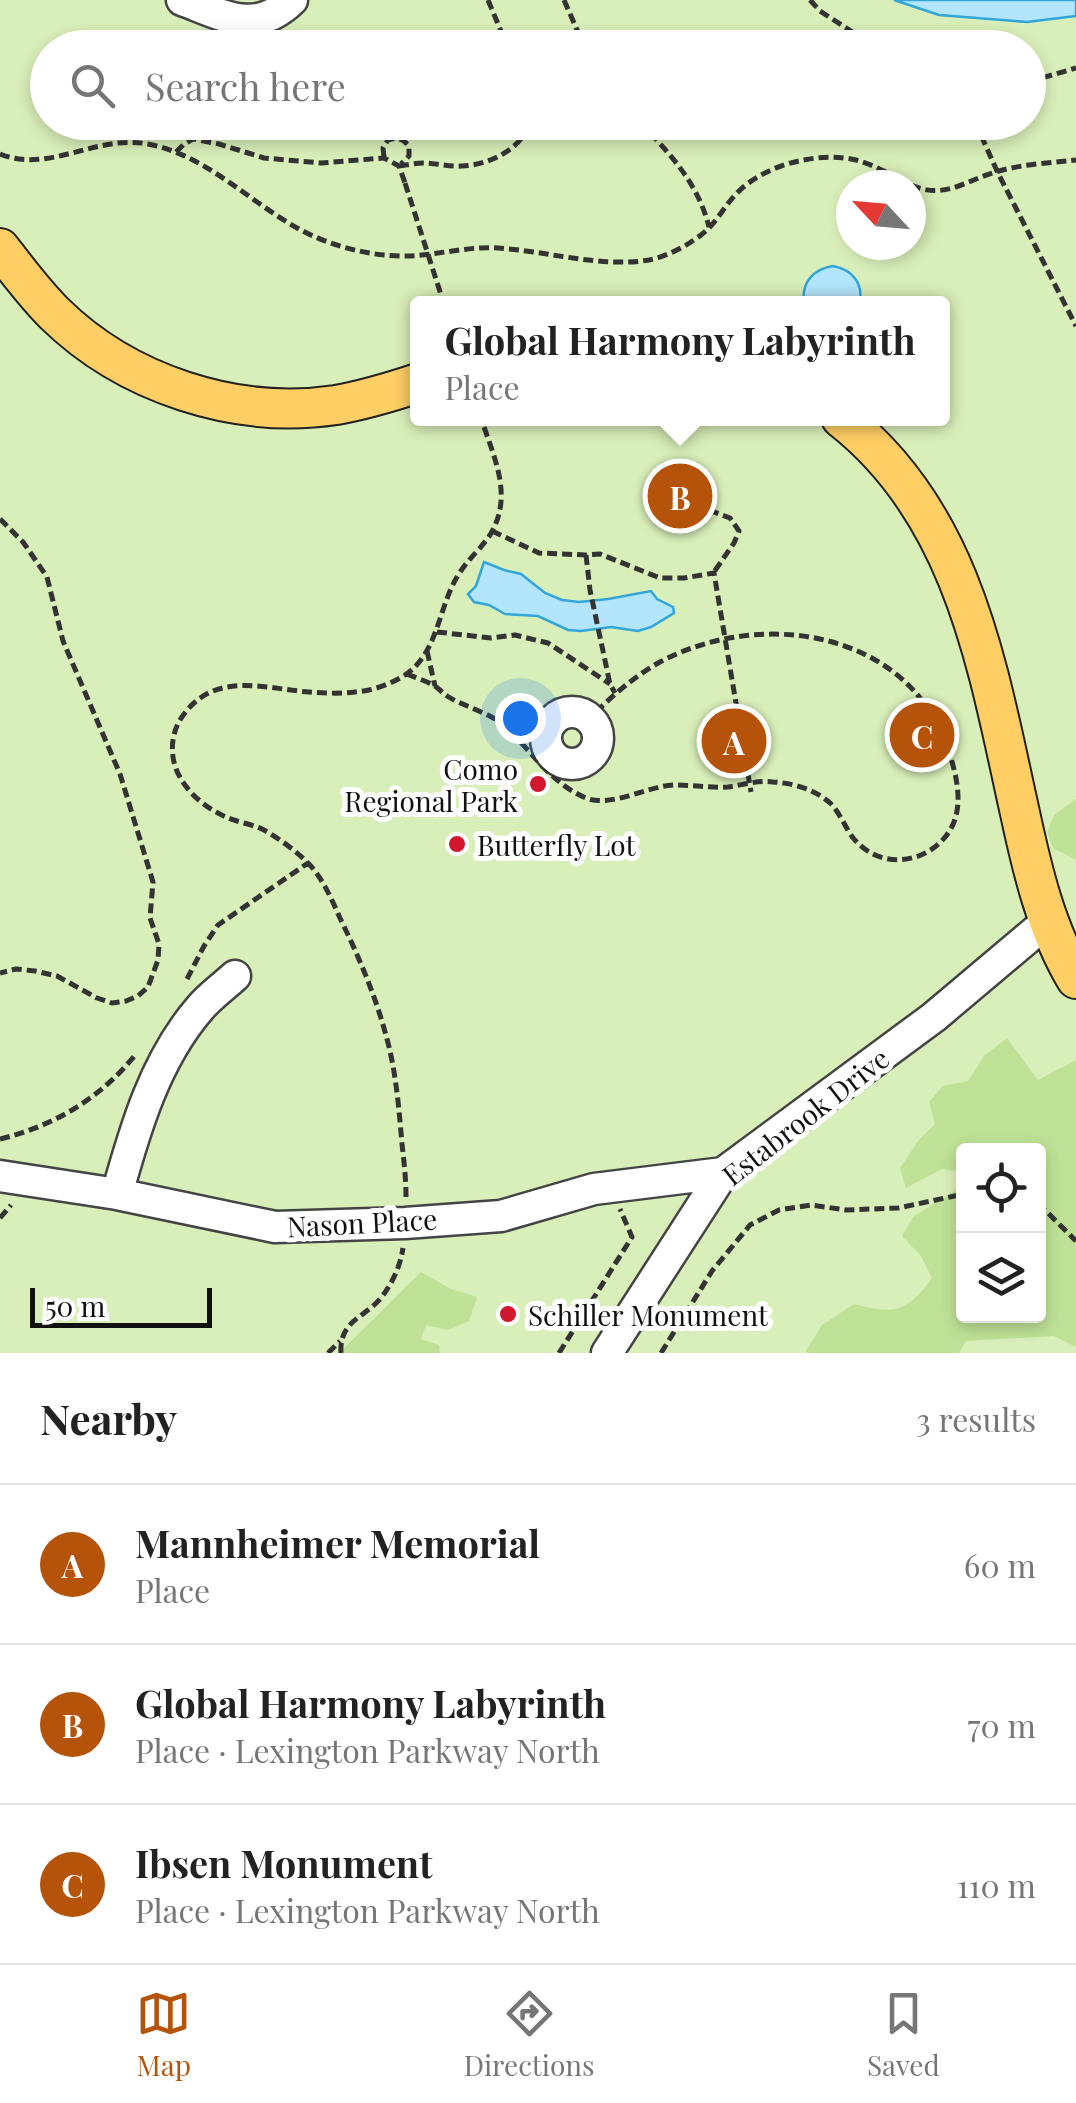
<!DOCTYPE html>
<meta charset="utf-8">
<style>
:root{--surface:#fff;--page:#f2f2f2;--text:#222;--muted:#767676;--line:#e0e0e0;--accent:#b45309}
body{margin:0;font-family:"Playfair Display",serif;background:var(--page);color:var(--text)}
.controls{position:absolute;right:30px;bottom:30px;display:grid;overflow:hidden;border-radius:10px;box-shadow:0 5px 15px #0003}
.controls button{width:90px;height:90px;display:grid;place-items:center;padding:0;border:0;border-bottom:2px solid var(--line);background:var(--surface);color:var(--text);font:50px sans-serif}
.compass{position:absolute;left:836px;top:170px;width:90px;height:90px;border-radius:50%;background:var(--surface);box-shadow:0 5px 15px #0003;rotate:296deg}
.scale{position:absolute;left:30px;bottom:25px;width:182px;box-sizing:border-box;padding-left:10px;border:5px solid #111;border-top:0;font-size:28px;line-height:35px;white-space:nowrap;color:#111;-webkit-text-stroke:8px #fff;paint-order:stroke}
.you{position:absolute;left:520px;top:718px;width:35px;height:35px;margin:-25px;border:8px solid #fff;border-radius:50%;background:#1a73e8;box-shadow:0 0 0 15px #1a73e833}
.badge{display:grid;place-items:center;width:65px;height:65px;border-radius:50%;background:var(--accent);color:#fff;font-size:32px;font-weight:700}
.pin{position:absolute;translate:-50% -50%;border:5px solid #fff;box-shadow:0 2px 10px #0006}
.popup{position:absolute;left:410px;top:296px;width:540px;height:130px;box-sizing:border-box;display:grid;place-content:center;border-radius:10px;background:var(--surface);filter:drop-shadow(0 2px 8px #0005);font-size:32px;white-space:nowrap;color:var(--muted)}
.popup b{font-size:38px;color:var(--text)}
.popup::after{content:'';position:absolute;left:50%;top:100%;margin-left:-20px;border:20px solid transparent;border-top-color:var(--surface)}
.list{margin:0;padding:0;list-style:none}
h2{display:flex;justify-content:space-between;align-items:center;height:130px;margin:0;padding:0 40px;font-size:42px}
h2 small{font-size:32px;font-weight:400;color:var(--muted)}
.list li{display:grid;grid-template-columns:65px 1fr auto;gap:30px;align-items:center;box-sizing:border-box;height:160px;padding:0 40px;border-top:2px solid var(--line)}
.list b{display:block;font-size:38px;white-space:nowrap}
.list p{margin:0;font-size:32px;white-space:nowrap;color:var(--muted)}
.list em{font-size:32px;font-style:normal;color:var(--muted)}
.icon{flex:none;width:55px;height:55px;fill:none;stroke:currentColor;stroke-width:2;stroke-linecap:round;stroke-linejoin:round}
.map{position:relative;flex:none;width:1076px;height:1353px;overflow:hidden}
.search{position:absolute;background:var(--surface);box-shadow:0 5px 15px #0003;left:30px;right:30px;top:30px;height:110px;display:flex;align-items:center;gap:25px;box-sizing:border-box;padding:0 35px;border-radius:55px;color:var(--muted);font-size:38px}
.sheet{height:610px;background:var(--surface)}
nav{display:flex;justify-content:space-around;align-items:center;box-sizing:border-box;height:140px;border-top:2px solid var(--line);background:var(--surface);font-size:28px;color:var(--muted)}
nav a{display:grid;justify-items:center;gap:5px}
nav .on{color:var(--accent)}
.map>svg:first-child{display:block}
</style>
<div class="map">
<svg width="1076" height="1353" viewBox="0 0 1076 1353">
<rect width="100%" height="100%" fill="#fffcf4"/>
<!-- green -->
<path fill="#d9efb9" fill-rule="evenodd" d="M 0,0 L 1076,0 L 1076,1353 L 0,1353 ZM 48,48 L 1028,48 L 1028,122 L 48,122 ZM 851,185 L 911,185 L 911,245 L 851,245 ZM 418,304 L 942,304 L 942,418 L 418,418 ZM 964,1150 L 1038,1150 L 1038,1316 L 964,1316 Z"/>
<!-- forest -->
<path fill="#bee196" d="M 1076,799 L 1076,860 L 1053,848 L 1047,832 L 1054,815 Z
M 1007,1038 L 1038,1080 L 1076,1060 L 1076,1347 L 1054,1336 L 966,1341 L 959,1353 L 807,1353 L 806,1351 L 822,1325 L 854,1304 C 895,1315 907,1312 932,1278 L 921,1256 L 902,1236 L 913,1217 L 954,1191 L 963,1177 L 964,1316 L 1038,1316 L 1038,1150 L 964,1150 L 963,1172 L 942,1169 L 906,1188 L 900,1168 L 919,1140 L 935,1124 L 929,1102 L 943,1086 L 968,1081 L 984,1056 Z
M 421,1272 L 451,1289 L 477,1297 L 469,1321 L 448,1330 L 426,1325 L 421,1339 L 439,1345 L 440,1353 L 339,1353 Z"/>
<!-- water -->
<path fill="#b3e6fc" stroke="#32a5db" stroke-width="2.5" d="M 894,0 L 1076,0 L 1076,16 L 1027,22 L 939,15 Z
M 833,266 C 853,270 863,283 860,303 L 804,303 C 801,283 813,269 833,266 Z
M 484,562 L 504,570 L 521,574 L 545,593 L 562,600 L 579,602 L 608,599 L 651,591 L 657,599 L 673,607 L 674,613 L 651,627 L 638,631 L 611,627 L 581,631 L 568,630 L 538,616 L 505,614 L 489,605 L 474,602 L 468,594 L 476,586 Z"/>
<g fill="none" stroke-linecap="round" stroke-linejoin="round">
<!-- minor casing -->
<g stroke="#444" stroke-width="35">
<path id="minor" d="M 182,0 C 223,15 255,36 292,0
M546 738a26 26 0 1 1 52 0a26 26 0 1 1-52 0Z
M 0,1176 L 117,1194 L 275,1227 L 405,1223 L 501,1216 L 594,1189 L 723,1173
M 117,1194 C 135,1129 155,1060 200,1008 C 210,996 223,987 235,976
M 607,1353 L 723,1173 L 934,1017 L 1049,920"/>
</g>
<!-- major casing -->
<g stroke="#222" stroke-width="42">
<path id="major" d="M 0,248 C 17,270 34,293 54,313 C 126,384 236,420 336,405 C 364,400 391,392 418,383
M 841,418 C 965,515 988,670 1020,813 C 1032,869 1046,929 1076,979"/>
</g>
<!-- path -->
<path stroke="#333" stroke-width="5" stroke-dasharray="10 5" stroke-linecap="butt" d="M 488,0 L 508,48
M 564,0 L 585,48
M 810,0 L 820,11 L 877,48
M 1028,82 L 1076,68
M 640,122 C 670,154 698,183 709,227
M 975,122 L 997,171 L 1076,326
M 176,152 L 184,144 L 193,139 L 219,144 L 264,158 L 321,163 L 384,158 L 399,166 L 405,183
M 0,154 C 49,174 96,134 148,144 C 206,155 248,201 299,229 C 330,246 372,257 408,256 C 438,255 468,246 498,248 C 546,251 601,268 649,260 C 669,256 693,243 708,229 C 719,218 726,204 737,193 C 764,165 817,151 856,160 C 875,165 893,176 911,185
M 384,157 L 383,148 L 388,140 C 398,137 402,138 409,146 L 409,156 L 401,164
M 399,166 C 407,165 415,163 423,163 C 436,163 449,167 462,166 C 490,165 521,149 531,122
M 911,185 C 945,200 964,181 996,172 C 1021,164 1050,163 1076,160
M 709,510 L 730,518 L 739,531 L 734,543 L 714,572
M 0,519 L 23,542 L 47,577 L 63,641 L 120,774 L 153,882 L 150,918 L 159,944 L 158,960 L 148,987 L 138,996 L 126,1001 L 112,1003 L 97,998 L 57,976 L 35,971 L 16,969 L 0,973
M 492,531 L 539,553 L 586,555 L 600,554 L 660,578 L 684,578 L 714,573 L 751,792
M 586,555 L 590,590 L 610,684 L 615,693
M 437,632 L 491,638 L 515,635 L 548,643 L 610,684
M 427,651 L 435,686
M 407,674 C 416,678 427,681 435,686 C 439,689 443,693 447,696 C 466,708 490,712 507,728 C 532,752 552,784 586,798 C 611,808 647,786 674,785 C 692,785 710,788 728,787 C 742,785 758,780 773,782 C 792,783 814,789 829,802 C 840,812 845,828 854,839 C 879,869 923,865 946,836 C 966,811 957,776 948,749 C 908,630 761,608 660,662 C 633,677 611,697 589,719
M 187,979 L 204,946 L 218,925 L 308,863
M 0,1139 C 54,1126 101,1098 136,1054
M 406,1197 C 406,1179 404,1161 402,1144 C 399,1109 396,1072 387,1039 C 376,997 359,957 340,918 C 331,898 322,876 305,860 C 292,848 277,837 262,829 C 251,824 237,822 226,817 C 194,803 165,772 174,735 C 176,725 182,716 188,709 C 221,672 267,689 309,692 C 324,693 340,694 355,692 C 372,691 391,684 405,675 C 438,653 438,609 457,577 C 466,561 480,550 490,535 C 514,496 494,458 481,418
M 1038,1203 L 1076,1241
M 0,1218 L 11,1205
M 328,1353 L 340,1341
M 341,1353 C 339,1321 364,1318 381,1298 C 393,1282 400,1267 403,1248
M 559,1353 L 632,1237 L 620,1209
M 661,1353 L 712,1271 L 750,1225 L 779,1210 L 811,1205 L 846,1210 L 898,1208 L 964,1194"/>
<!-- minor -->
<use href="#minor" stroke="#fff" stroke-width="30"/>
<!-- major -->
<use href="#major" stroke="#ffce64" stroke-width="38"/>
<!-- path-bridge -->
<path stroke="#333" stroke-width="5" stroke-dasharray="10 5" stroke-linecap="butt" d="M 405,183 L 444,304"/>
</g>
<!-- markers -->
<g fill="#d1182f" stroke="#fff" stroke-width="4">
<circle cx="538" cy="784" r="10"/>
<circle cx="457" cy="844" r="10"/>
<circle cx="508" cy="1314" r="10"/>
</g>
<g text-anchor="middle" dominant-baseline="central" stroke-width="10" stroke-linejoin="round" paint-order="stroke">
<!-- poi labels -->
<g font-size="28" fill="#111" stroke="#fff" text-anchor="start">
<text x="518" y="768" text-anchor="end">Como<tspan x="518" dy="32">Regional Park</tspan></text>
<text x="477" y="844">Butterfly Lot</text>
<text x="528" y="1314">Schiller Monument</text>
</g>
<!-- street labels -->
<g font-size="28" fill="#111" stroke="#fff">
<text transform="translate(805 1116) rotate(-38)">Estabrook Drive</text>
<text transform="translate(362 1222) rotate(-3)">Nason Place</text>
</g>
</g>
</svg>
<div class="controls">
<button><svg class="icon" aria-label="locate" viewBox="0 0 24 24"><circle cx="12" cy="12" r="6"/><path d="M12 2v4M12 18v4M2 12h4M18 12h4"/></svg></button>
<button><svg class="icon" aria-label="layers" viewBox="0 0 24 24"><path d="M12 4l9 5-9 5-9-5zM3 14l9 5 9-5"/></svg></button>
</div>
<svg class="compass" viewBox="-18 -18 36 36"><path d="M0-13l5 13h-10z" fill="#e53935"/><path d="M0 13l5-13h-10z" fill="#767676"/></svg>
<div class="scale">50 m</div>
<div class="you"></div>
<div class="pin badge" style="left:734px;top:741px">A</div>
<div class="pin badge" style="left:680px;top:496px">B</div>
<div class="popup"><b>Global Harmony Labyrinth</b>Place</div>
<div class="pin badge" style="left:922px;top:735px">C</div>
<div class="search"><svg class="icon" aria-label="search" viewBox="0 0 24 24"><circle cx="10" cy="10" r="6"/><path d="M15 15l6 6"/></svg>Search here</div>
</div>
<section class="sheet">
<h2>Nearby<small>3 results</small></h2>
<ul class="list">
<li><span class="badge">A</span><div><b>Mannheimer Memorial</b><p>Place</p></div><em>60 m</em></li>
<li><span class="badge">B</span><div><b>Global Harmony Labyrinth</b><p>Place · Lexington Parkway North</p></div><em>70 m</em></li>
<li><span class="badge">C</span><div><b>Ibsen Monument</b><p>Place · Lexington Parkway North</p></div><em>110 m</em></li>
</ul>
</section>
<nav>
<a class="on"><svg class="icon" aria-label="map" viewBox="0 0 24 24"><path d="M3 6l6-2 6 2 6-2v14l-6 2-6-2-6 2zM9 4v14M15 6v14"/></svg>Map</a>
<a><svg class="icon" aria-label="directions" viewBox="0 0 24 24"><path d="M12 3l9 9-9 9-9-9zM9 14v-3h6M13 9l2 2-2 2"/></svg>Directions</a>
<a><svg class="icon" aria-label="saved" viewBox="0 0 24 24"><path d="M7 4h10v16l-5-4-5 4z"/></svg>Saved</a>
</nav>
